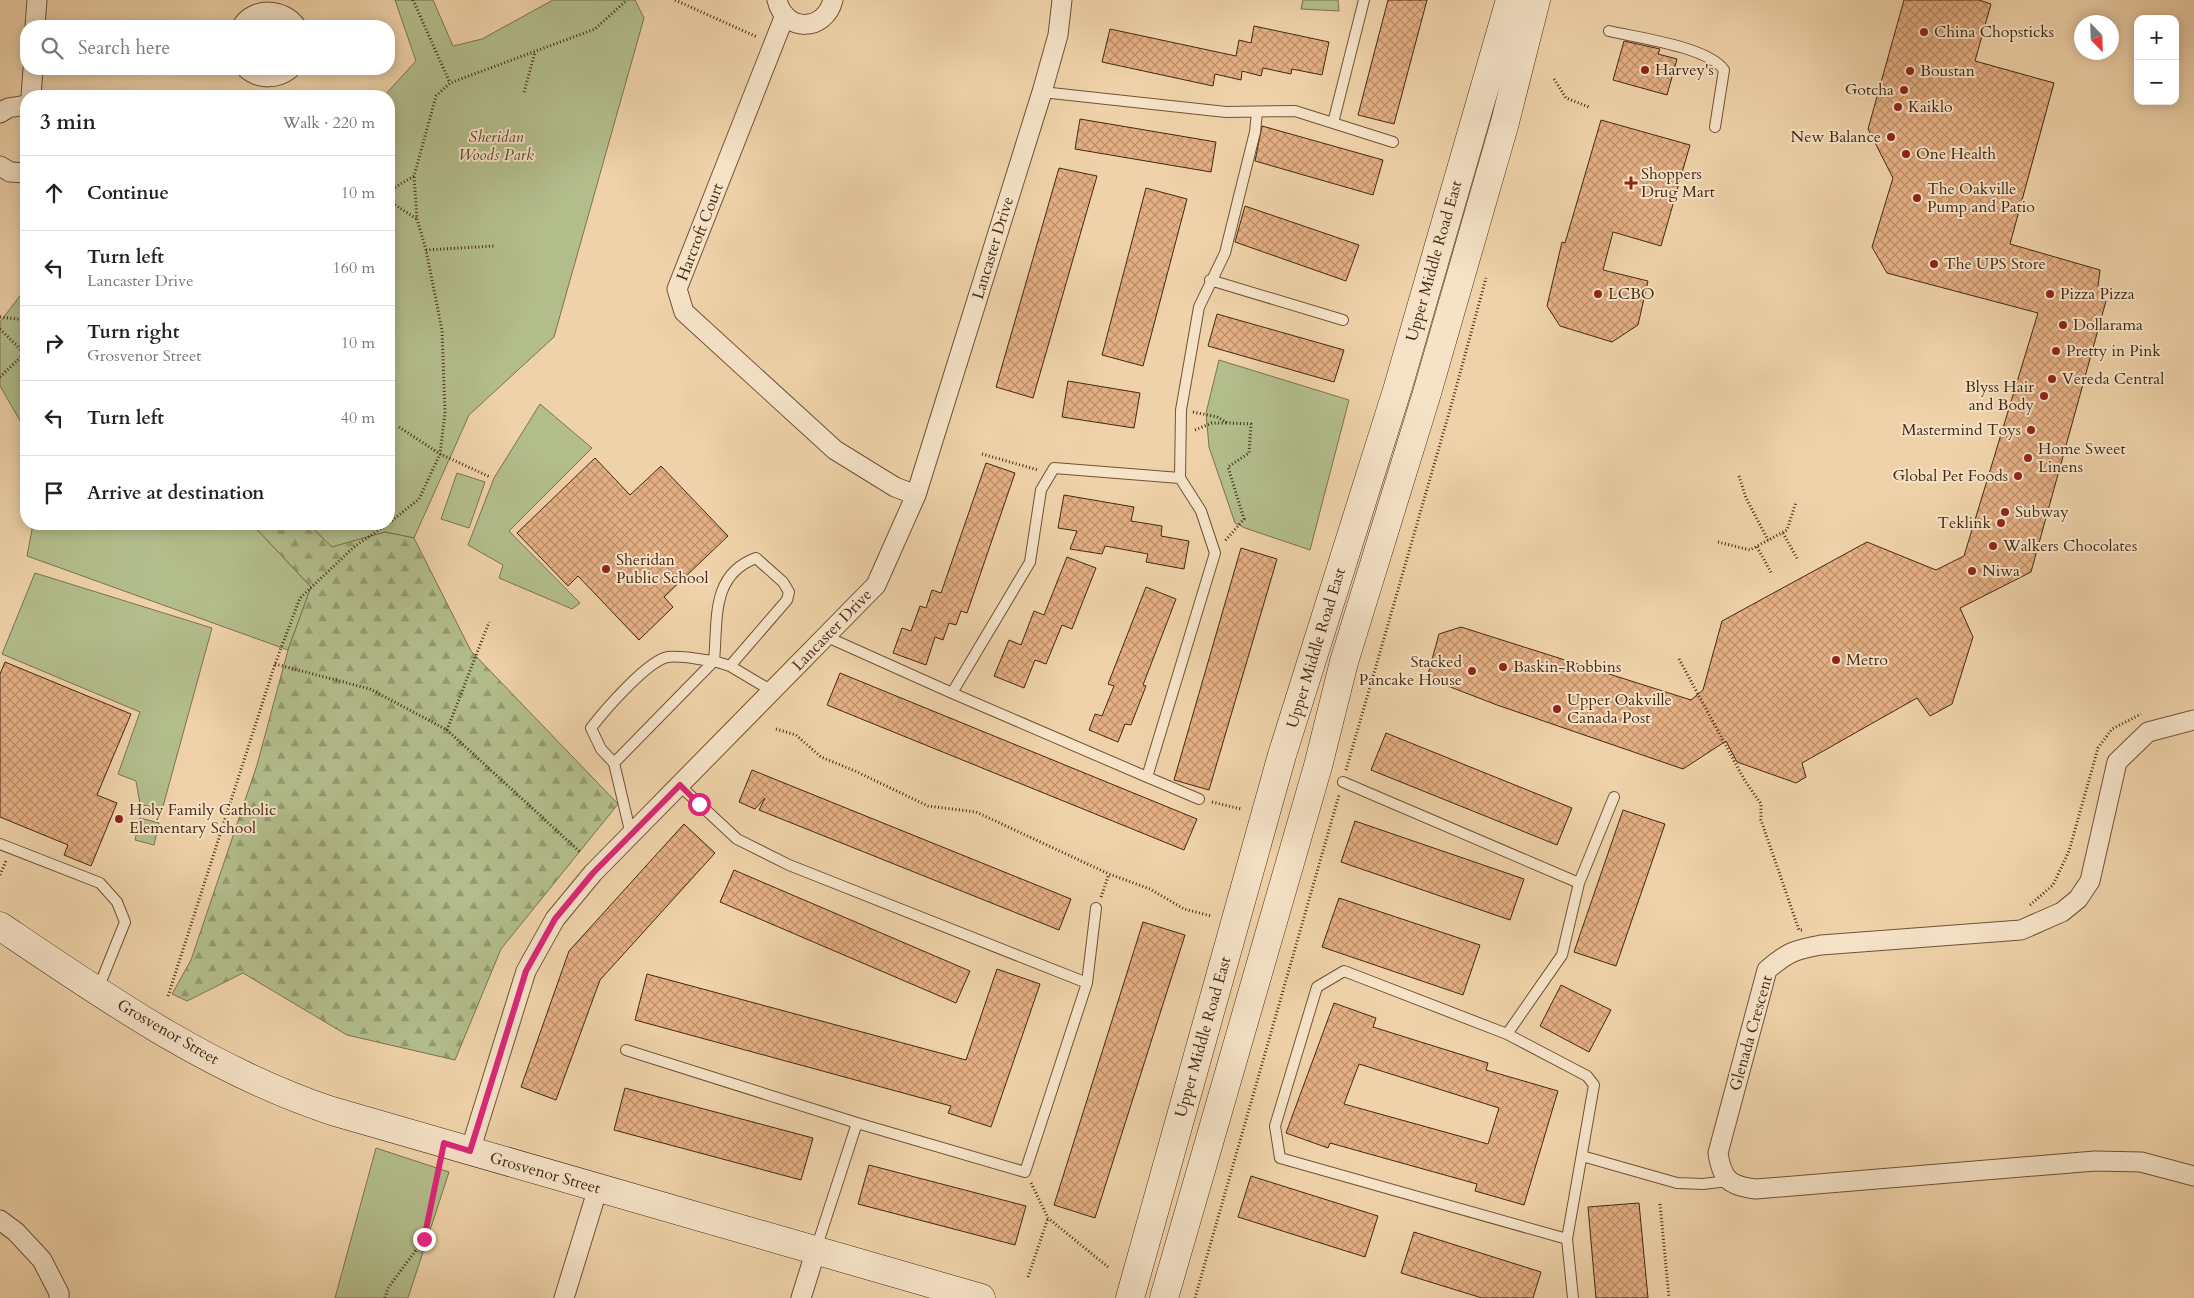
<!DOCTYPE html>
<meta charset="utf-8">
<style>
:root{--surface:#fff;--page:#f2f2f2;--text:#222;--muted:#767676;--line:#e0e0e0}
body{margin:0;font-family:Cardo,serif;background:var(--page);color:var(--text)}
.controls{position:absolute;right:15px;top:15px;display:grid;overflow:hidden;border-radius:10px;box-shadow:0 2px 12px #0003}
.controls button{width:45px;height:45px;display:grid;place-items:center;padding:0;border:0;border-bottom:1px solid var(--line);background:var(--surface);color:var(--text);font:25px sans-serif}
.compass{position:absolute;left:2074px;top:15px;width:45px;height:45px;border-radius:50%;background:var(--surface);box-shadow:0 2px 12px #0003;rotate:157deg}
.stop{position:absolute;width:15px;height:15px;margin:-11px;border:4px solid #db2777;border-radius:50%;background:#fff}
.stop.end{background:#db2777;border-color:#fff;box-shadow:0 1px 5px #0008}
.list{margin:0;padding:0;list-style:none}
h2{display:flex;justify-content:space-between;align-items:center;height:65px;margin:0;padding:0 20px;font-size:21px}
h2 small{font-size:16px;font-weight:400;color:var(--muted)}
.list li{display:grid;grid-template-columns:32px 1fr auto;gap:15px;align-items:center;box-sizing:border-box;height:75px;padding:0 20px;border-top:1px solid var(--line)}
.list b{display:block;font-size:19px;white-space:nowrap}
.list p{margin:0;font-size:16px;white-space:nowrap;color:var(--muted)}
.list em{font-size:16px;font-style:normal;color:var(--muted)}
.icon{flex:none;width:28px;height:28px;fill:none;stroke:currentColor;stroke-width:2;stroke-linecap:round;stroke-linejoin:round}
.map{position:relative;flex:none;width:2194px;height:1298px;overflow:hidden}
.search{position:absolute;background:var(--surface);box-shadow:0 2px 12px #0003;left:20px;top:20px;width:375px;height:55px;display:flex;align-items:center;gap:12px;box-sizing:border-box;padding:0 18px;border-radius:20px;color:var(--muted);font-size:19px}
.panel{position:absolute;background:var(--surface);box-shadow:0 2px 12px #0003;left:20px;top:90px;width:375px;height:440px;border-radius:20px}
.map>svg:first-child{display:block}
</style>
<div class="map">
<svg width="2194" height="1298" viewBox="0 0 2194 1298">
<defs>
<pattern id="forest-firs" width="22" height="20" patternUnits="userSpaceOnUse" patternTransform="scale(1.25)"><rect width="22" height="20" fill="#b3bd8c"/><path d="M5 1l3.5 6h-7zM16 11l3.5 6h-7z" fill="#939a71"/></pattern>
<pattern id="building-cross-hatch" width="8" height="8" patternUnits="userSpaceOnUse" patternTransform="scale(1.25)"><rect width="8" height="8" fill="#e5af84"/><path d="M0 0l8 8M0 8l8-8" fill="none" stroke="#bb8e6b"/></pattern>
</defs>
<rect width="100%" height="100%" fill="#efd2a9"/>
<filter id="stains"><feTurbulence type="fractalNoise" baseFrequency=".004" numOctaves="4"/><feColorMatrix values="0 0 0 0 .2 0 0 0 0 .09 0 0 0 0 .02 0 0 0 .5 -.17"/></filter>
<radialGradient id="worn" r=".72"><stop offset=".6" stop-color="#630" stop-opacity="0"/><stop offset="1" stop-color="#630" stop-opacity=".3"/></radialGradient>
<!-- green -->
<path fill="#b3bd8c" stroke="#7c724f" d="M 395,0 L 433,0 L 453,46 L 482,39 L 553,0 L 635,0 L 644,18 L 554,337 L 469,415 L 414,538 L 385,532 L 332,547 L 308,524 L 389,524 L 389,96 L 384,96 L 416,61 Z
M 1303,0 L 1338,0 L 1339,11 L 1301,9 Z
M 26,288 L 26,431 L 0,386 L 0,322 Z
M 1219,360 L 1349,400 L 1310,550 L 1245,528 L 1235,523 L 1209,447 L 1206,413 Z
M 540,404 L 592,448 L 509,531 L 580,603 L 572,609 L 499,578 L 503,565 L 468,545 L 494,478 Z
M 457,473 L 485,482 L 469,528 L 441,519 Z
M 33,524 L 252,524 L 311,587 L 288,650 L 27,556 Z
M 35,573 L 212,628 L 162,810 L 140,804 L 136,781 L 118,774 L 140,712 L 2,654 Z
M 140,818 L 159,823 L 154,845 L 135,840 Z
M 376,1148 L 449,1172 L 408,1298 L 335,1298 Z"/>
<!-- forest -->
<path fill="url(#forest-firs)" stroke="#7c724f" d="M 252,524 L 308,524 L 332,547 L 385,532 L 414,538 L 471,651 L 618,804 L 501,949 L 455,1060 L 347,1035 L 243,973 L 187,1001 L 172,994 L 191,960 L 257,765 L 288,650 L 311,587 Z"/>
<!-- building -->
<path fill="url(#building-cross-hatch)" stroke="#452812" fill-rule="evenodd" d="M 1388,0 L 1427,0 L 1394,124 L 1358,115 Z
M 1904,0 L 1979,0 L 1991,4 L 1975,61 L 2054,83 L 2010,244 L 2100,270 L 2098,286 L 2106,301 L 2031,572 L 1960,608 L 1973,637 L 1952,704 L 1930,716 L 1917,698 L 1802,763 L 1806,777 L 1796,783 L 1737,762 L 1726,741 L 1683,769 L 1497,705 L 1427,678 L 1439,634 L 1461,627 L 1691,700 L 1703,690 L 1722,621 L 1867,542 L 1936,570 L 1964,556 L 2038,313 L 1887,273 L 1872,247 L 1893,178 L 1868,129 Z
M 1254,26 L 1329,42 L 1322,75 L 1292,69 L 1291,74 L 1263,68 L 1261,76 L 1242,71 L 1241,80 L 1215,74 L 1213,86 L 1102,62 L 1110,29 L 1236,56 L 1239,40 L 1251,43 Z
M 1624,41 L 1660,49 L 1658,54 L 1677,59 L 1667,95 L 1613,80 Z
M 1080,119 L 1216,142 L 1211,172 L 1075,149 Z
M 1601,120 L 1690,145 L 1661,246 L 1613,232 L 1603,270 L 1648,281 L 1638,325 L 1612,342 L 1560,326 L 1547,306 L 1562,242 L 1565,243 Z
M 1262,126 L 1383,160 L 1373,195 L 1255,161 Z
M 1059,168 L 1097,176 L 1033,398 L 996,387 Z
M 1146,188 L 1187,199 L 1143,366 L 1102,355 Z
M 1245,206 L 1359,245 L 1346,281 L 1235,242 Z
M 1217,314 L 1344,350 L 1334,382 L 1208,346 Z
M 1068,381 L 1140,393 L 1134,428 L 1062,417 Z
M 595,458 L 630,495 L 661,466 L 728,536 L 664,597 L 673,607 L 639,640 L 578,576 L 568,586 L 517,533 Z
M 986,463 L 1015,473 L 967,613 L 961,611 L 956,625 L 949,623 L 943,640 L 935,637 L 926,665 L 893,653 L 902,628 L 911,631 L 920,606 L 926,608 L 932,590 L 941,593 Z
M 1064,495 L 1134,507 L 1131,521 L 1162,526 L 1161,536 L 1189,541 L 1184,569 L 1146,562 L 1148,554 L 1105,546 L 1102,554 L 1070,549 L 1077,531 L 1058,528 Z
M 1241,548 L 1277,559 L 1209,790 L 1174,780 Z
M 1067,557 L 1096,568 L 1072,629 L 1062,625 L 1046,664 L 1035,660 L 1024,688 L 994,676 L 1009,640 L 1021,645 L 1034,611 L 1044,615 Z
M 1146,587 L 1176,599 L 1143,685 L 1146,686 L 1131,725 L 1125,724 L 1118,742 L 1089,730 L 1095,714 L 1102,716 L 1114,686 L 1108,684 Z
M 5,662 L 131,714 L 97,795 L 117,803 L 91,866 L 64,855 L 68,845 L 0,817 L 0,674 Z
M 840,673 L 1197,819 L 1184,850 L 827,705 Z
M 1386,733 L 1572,808 L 1557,845 L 1371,770 Z
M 752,770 L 1071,899 L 1059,930 L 759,810 L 765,798 L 755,809 L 739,802 Z
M 1623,810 L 1665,824 L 1616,966 L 1574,952 Z
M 1355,821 L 1524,879 L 1510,920 L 1341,862 Z
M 684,824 L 715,853 L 600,980 L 556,1100 L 521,1087 L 569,951 Z
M 734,870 L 970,971 L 956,1003 L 720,902 Z
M 1339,898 L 1480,945 L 1463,995 L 1322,947 Z
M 1143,922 L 1185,935 L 1095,1218 L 1054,1205 Z
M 997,969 L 1040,984 L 991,1127 L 948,1113 L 951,1106 L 635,1020 L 647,974 L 966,1060 Z
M 1561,985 L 1611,1010 L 1589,1052 L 1540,1026 Z
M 1334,1003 L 1376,1018 L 1373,1027 L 1488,1063 L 1486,1070 L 1558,1091 L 1524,1205 L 1475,1191 L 1477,1184 L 1330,1143 L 1328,1148 L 1286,1133 ZM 1359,1064 L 1499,1108 L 1488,1144 L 1344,1104 Z
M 625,1088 L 813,1138 L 801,1180 L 614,1130 Z
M 869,1165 L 1026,1206 L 1015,1245 L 858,1204 Z
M 1251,1176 L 1378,1216 L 1365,1257 L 1238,1217 Z
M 1639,1203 L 1648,1298 L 1596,1298 L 1588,1207 Z
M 1414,1232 L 1541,1272 L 1533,1298 L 1482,1298 L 1401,1273 Z"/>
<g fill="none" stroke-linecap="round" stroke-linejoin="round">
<!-- lane casing -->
<g stroke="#705238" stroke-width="12">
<path id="lane" d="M 1609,31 C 1639,38 1708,47 1724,70 L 1715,127
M 1042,92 L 1226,112 L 1295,111 L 1393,142
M 1333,123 L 1364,0
M 1210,280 L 1343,320
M 1180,478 L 1054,468 L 1041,490 L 1030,562 L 952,693 L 1147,777 L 1215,553 L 1201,511 L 1180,478 L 1181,410 L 1199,307 L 1225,253 L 1255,132 L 1257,112
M 825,636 L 952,693
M 614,763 L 601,749 L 591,728 C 604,711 648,660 668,657 C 682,655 700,660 714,661 C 718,621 710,575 756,558 L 783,582 L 789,592 L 787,600 L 730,666
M 1147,777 L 1199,799
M 1343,782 L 1579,883
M 631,835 L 614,763 L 714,661 L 730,666 L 772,691
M 0,844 L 100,883 L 117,902 L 125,922 L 98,989
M 1087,983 L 1096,908
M 1507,1034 L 1562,955 L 1579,883 L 1614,797
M 626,1050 L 857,1123 L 1025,1172 L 1087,983 L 789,865 L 737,839 L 679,785
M 1582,1156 L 1677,1183 L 1703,1184 L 1728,1181
M 1567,1239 L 1280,1158 L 1275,1126 L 1317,987 L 1344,971 L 1507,1034 L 1587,1076 L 1594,1085 L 1567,1239 L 1573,1298
M 816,1249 L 857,1123"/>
</g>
<!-- street casing -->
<g stroke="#705238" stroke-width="21">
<path id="street" d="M 777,0 C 785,33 825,32 833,0
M 785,15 L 677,289 L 684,312 L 835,450 L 895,487 L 916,495
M 35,26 L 37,0
M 242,26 C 254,7 283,8 296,26
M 247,69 C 260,80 277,79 290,69
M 31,96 L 33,69
M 0,113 L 8,108 L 26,105
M 0,166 L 10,172 L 26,173
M 2194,720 L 2148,732 L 2117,762 L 2090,881 L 2078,899 L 2062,912 L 2021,930 L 1821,945 C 1794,950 1788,952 1767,970 L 1718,1153 C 1722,1180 1730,1186 1756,1189 L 2095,1161 L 2141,1162 L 2194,1176
M 470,1151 L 526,971 L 555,919 L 593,873 L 876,585 L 916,495 L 1042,92 L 1058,35 L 1062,0
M 0,1220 L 16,1232 L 42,1260 L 59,1293 L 59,1298
M 564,1298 L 598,1188
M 801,1298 L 816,1250"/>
</g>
<!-- secondary casing -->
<g stroke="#452812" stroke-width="29">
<path id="secondary" d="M 0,926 C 105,997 211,1071 332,1111 L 981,1298
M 1130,1298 L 1282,755 L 1398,387 L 1510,0
M 1164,1298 L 1318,766 L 1344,662 L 1427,393 L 1504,126 L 1536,0"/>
</g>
<!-- path -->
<path stroke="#452812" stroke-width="3" stroke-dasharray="1 2.5" stroke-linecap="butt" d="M 413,0 L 450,83
M 675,0 L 757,37
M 1554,79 L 1566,98 L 1589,107
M 524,92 L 535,52
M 292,94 L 293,96
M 389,191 L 414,176 L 436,96 L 450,83 L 595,29 L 627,0
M 389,201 L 417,219
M 426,250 L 495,246
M 0,317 L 26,320
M 0,329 L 26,355
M 0,377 L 26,352
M 1193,412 L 1217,417 L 1228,423 L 1251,424 L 1249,453 L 1228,467 L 1244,519 L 1225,541
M 399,427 L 440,454 L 490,477
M 1195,430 L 1212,423 L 1227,423
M 982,454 L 1038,470
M 1739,476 L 1746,498 L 1768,540
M 389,523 L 419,499 L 440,454 L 445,413 L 442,330 L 426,250 L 417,219 L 414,176
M 1783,533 L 1798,560
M 1718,542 L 1750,550 L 1787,530 L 1796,502
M 1757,547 L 1772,574
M 1679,659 L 1745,781 L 1761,804 L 1761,820 L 1799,930 L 1802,930
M 275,664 L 370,689 L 447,730 L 580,852
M 776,729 L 796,735 L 821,757 L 855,771 L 928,806 L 976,812 L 1109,874 L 1150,889 L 1184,909 L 1211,916
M 447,730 L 489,622
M 1346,770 L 1453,399 L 1486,278
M 1212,802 L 1241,809
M 0,875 L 6,861
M 1101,897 L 1109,874
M 2030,905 L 2053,885 L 2069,851 L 2098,748 L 2112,729 L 2141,714
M 168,996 L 275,664 L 300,598 L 355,546 L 388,524
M 1031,1183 L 1048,1218 L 1108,1267
M 1660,1204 L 1669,1298
M 1028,1277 L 1048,1218
M 385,1298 L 388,1288 L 424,1239 L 439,1165
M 1195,1298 L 1339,795"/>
<!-- lane -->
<use href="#lane" stroke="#f5e2c7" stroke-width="10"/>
<!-- street -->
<use href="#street" stroke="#f5e2c7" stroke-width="19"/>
<!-- secondary -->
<use href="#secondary" stroke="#f5e2c7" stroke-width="28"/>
</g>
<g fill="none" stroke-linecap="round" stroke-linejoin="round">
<!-- route -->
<path stroke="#db2777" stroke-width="6" d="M 424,1239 L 444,1143 L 470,1151 L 526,971 L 555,919 L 593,873 L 680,785 L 699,804"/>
</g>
<!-- markers -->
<g fill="#8f2418" stroke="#f5e2c7" stroke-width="2">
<circle cx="1924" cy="32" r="5"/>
<circle cx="1645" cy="70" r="5"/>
<circle cx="1910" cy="71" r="5"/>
<circle cx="1904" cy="90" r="5"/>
<circle cx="1898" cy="107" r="5"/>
<circle cx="1891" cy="137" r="5"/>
<circle cx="1906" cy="154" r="5"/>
<path d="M1628.5 175.5h5v5h5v5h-5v5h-5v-5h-5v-5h5z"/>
<circle cx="1917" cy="198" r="5"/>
<circle cx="1934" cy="264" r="5"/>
<circle cx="1598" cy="294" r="5"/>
<circle cx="2050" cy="294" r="5"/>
<circle cx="2063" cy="325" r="5"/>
<circle cx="2056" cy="351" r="5"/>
<circle cx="2052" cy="379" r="5"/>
<circle cx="2044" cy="396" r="5"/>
<circle cx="2031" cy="430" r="5"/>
<circle cx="2028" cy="458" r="5"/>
<circle cx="2018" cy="476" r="5"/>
<circle cx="2005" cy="512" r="5"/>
<circle cx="2001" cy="523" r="5"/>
<circle cx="1993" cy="546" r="5"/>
<circle cx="606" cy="569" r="5"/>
<circle cx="1972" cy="571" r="5"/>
<circle cx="1836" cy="660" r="5"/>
<circle cx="1503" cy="667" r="5"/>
<circle cx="1472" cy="671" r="5"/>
<circle cx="1557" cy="709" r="5"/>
<circle cx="119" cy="819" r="5"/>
</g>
<g text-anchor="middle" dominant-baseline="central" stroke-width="4" stroke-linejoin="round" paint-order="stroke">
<!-- poi labels -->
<g font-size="16" fill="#452812" stroke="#f5e2c7" text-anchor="start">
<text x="1934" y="32">China Chopsticks</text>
<text x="1655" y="70">Harvey's</text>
<text x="1920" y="71">Boustan</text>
<text x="1894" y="90" text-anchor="end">Gotcha</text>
<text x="1908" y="107">Kaiklo</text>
<text x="1881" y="137" text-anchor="end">New Balance</text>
<text x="1916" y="154">One Health</text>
<text x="1641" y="174">Shoppers<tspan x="1641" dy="18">Drug Mart</tspan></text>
<text x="1927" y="189">The Oakville<tspan x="1927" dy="18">Pump and Patio</tspan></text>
<text x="1944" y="264">The UPS Store</text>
<text x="1608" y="294">LCBO</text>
<text x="2060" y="294">Pizza Pizza</text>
<text x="2073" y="325">Dollarama</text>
<text x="2066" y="351">Pretty in Pink</text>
<text x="2062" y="379">Vereda Central</text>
<text x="2034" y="387" text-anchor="end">Blyss Hair<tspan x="2034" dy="18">and Body</tspan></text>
<text x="2021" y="430" text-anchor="end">Mastermind Toys</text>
<text x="2038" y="449">Home Sweet<tspan x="2038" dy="18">Linens</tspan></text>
<text x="2008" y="476" text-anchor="end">Global Pet Foods</text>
<text x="2015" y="512">Subway</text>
<text x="1991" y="523" text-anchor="end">Teklink</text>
<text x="2003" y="546">Walkers Chocolates</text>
<text x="616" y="560">Sheridan<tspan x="616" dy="18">Public School</tspan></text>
<text x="1982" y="571">Niwa</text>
<text x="1846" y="660">Metro</text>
<text x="1462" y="662" text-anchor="end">Stacked<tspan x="1462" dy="18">Pancake House</tspan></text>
<text x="1513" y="667">Baskin-Robbins</text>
<text x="1567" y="700">Upper Oakville<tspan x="1567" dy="18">Canada Post</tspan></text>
<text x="129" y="810">Holy Family Catholic<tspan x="129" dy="18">Elementary School</tspan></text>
</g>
<!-- park labels -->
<g font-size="16" font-style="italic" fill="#5b462a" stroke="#f5e2c7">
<text x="496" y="137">Sheridan<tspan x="496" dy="18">Woods Park</tspan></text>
</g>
<!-- street labels -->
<g font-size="16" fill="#452812" stroke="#f5e2c7">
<text transform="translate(700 232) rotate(-69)">Harcroft Court</text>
<text transform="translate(993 248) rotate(-73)">Lancaster Drive</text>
<text transform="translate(1434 261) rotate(-74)">Upper Middle Road East</text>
<text transform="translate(832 630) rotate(-46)">Lancaster Drive</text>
<text transform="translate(1316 648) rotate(-73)">Upper Middle Road East</text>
<text transform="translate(168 1032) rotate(30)">Grosvenor Street</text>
<text transform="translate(1751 1033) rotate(-74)">Glenada Crescent</text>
<text transform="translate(1203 1037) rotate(-74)">Upper Middle Road East</text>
<text transform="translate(545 1173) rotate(16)">Grosvenor Street</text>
</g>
</g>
<rect width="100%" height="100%" filter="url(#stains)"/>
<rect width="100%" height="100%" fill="url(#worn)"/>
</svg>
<div class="controls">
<button>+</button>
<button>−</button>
</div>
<svg class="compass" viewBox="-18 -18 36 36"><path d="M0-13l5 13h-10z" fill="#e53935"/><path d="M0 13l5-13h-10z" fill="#767676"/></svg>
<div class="stop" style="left:699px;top:804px"></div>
<div class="stop end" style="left:424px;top:1239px"></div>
<div class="search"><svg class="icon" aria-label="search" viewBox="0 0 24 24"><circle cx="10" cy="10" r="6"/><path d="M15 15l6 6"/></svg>Search here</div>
<section class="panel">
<h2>3 min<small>Walk · 220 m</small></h2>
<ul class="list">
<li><svg class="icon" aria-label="ahead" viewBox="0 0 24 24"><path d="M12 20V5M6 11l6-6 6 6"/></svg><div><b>Continue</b></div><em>10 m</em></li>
<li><svg class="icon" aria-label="left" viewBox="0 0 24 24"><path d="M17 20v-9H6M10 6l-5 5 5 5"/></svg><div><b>Turn left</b><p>Lancaster Drive</p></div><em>160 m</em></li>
<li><svg class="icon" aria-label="right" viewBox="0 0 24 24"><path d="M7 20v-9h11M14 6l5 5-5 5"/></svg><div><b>Turn right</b><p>Grosvenor Street</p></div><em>10 m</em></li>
<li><svg class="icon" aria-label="left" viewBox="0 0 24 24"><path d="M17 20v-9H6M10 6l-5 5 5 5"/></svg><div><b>Turn left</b></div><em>40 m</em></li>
<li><svg class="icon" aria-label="arrive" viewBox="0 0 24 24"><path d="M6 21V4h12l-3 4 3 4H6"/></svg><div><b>Arrive at destination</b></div></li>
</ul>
</section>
</div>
